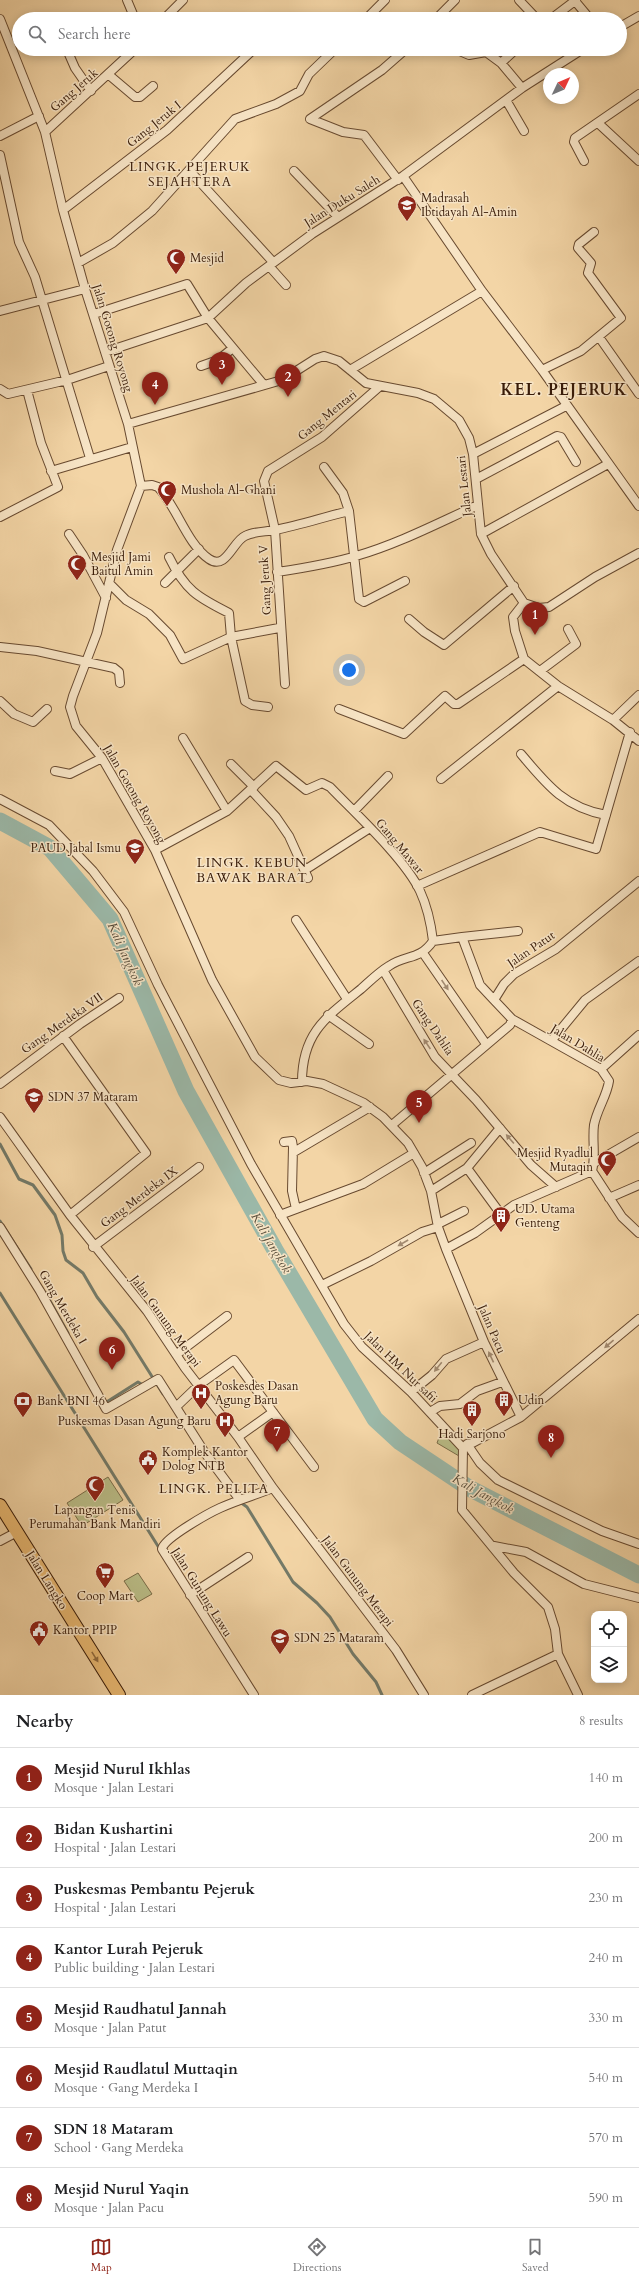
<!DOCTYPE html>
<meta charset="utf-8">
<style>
:root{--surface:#fff;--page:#f2f2f2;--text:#202124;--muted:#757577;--line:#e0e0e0;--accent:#8f2418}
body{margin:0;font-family:Cardo,serif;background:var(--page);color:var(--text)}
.controls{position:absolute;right:12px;bottom:12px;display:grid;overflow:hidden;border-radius:8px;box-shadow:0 2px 10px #0003}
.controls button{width:36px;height:36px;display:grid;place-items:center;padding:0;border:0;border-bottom:1px solid var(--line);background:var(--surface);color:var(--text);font:20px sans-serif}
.compass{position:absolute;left:543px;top:68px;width:36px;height:36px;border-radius:50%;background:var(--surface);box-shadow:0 2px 10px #0003;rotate:46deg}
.you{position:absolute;left:349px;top:670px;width:14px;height:14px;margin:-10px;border:3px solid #fff;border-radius:50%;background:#1a73e8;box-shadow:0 0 0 6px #1a73e833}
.badge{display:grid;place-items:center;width:26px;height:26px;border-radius:50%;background:var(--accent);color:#fff;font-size:13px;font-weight:700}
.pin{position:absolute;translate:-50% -33px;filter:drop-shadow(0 1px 2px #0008)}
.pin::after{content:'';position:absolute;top:21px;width:14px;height:12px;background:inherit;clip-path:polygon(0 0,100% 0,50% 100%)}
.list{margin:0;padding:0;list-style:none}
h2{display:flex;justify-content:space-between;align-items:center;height:52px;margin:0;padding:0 16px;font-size:17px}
h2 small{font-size:13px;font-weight:400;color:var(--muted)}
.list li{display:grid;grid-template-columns:26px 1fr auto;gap:12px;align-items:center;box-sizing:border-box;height:60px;padding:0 16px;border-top:1px solid var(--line)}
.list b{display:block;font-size:15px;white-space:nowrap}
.list p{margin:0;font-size:13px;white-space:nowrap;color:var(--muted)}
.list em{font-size:13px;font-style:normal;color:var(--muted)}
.icon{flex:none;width:22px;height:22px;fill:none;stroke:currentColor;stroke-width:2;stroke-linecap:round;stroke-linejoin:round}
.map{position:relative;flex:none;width:639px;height:1695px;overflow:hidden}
.search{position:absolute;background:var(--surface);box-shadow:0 2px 10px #0003;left:12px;right:12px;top:12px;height:44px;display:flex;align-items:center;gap:10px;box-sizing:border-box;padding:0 14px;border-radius:22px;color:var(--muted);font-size:15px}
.sheet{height:532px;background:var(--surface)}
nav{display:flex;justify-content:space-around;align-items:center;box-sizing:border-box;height:56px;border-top:1px solid var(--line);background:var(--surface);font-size:11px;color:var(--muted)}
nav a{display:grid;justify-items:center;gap:2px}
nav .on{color:var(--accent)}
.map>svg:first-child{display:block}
</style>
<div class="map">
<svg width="639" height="1695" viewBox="0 0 639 1695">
<rect width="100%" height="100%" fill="#f3d5a6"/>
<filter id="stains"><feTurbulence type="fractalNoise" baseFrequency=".005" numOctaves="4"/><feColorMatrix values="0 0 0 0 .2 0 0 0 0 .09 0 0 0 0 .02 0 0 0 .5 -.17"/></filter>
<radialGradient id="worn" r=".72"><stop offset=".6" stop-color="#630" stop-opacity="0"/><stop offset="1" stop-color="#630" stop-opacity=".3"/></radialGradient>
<!-- green -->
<path fill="#babd87" stroke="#7a6c48" d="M 443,1427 L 460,1448 L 459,1456 L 437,1443 Z
M 108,1477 L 123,1500 L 82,1526 L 67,1503 Z
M 138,1573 L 152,1594 L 138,1602 L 124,1581 Z"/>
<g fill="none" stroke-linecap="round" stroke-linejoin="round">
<!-- stream -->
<path stroke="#747a68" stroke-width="3" d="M 0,1144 L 19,1179 L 33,1185 L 55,1215 L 62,1235 L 63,1251 L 66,1260 L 83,1273 L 97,1297 L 124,1332 L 163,1394
M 0,1221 L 31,1269
M 45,1292 L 68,1333
M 0,1293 L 161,1551
M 105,1403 L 138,1382 L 143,1385
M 240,1502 L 247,1507 L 293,1582 L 317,1603 L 330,1617 L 353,1654 L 376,1682 L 382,1695"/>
<!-- river -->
<path stroke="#9bb8a8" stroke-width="17" d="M 0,821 L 50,848 L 110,919 L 186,1091 L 275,1250 L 375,1419 L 400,1442 L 469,1488 L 639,1575"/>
<!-- street casing -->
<g stroke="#684a30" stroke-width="10">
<path id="street" d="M 127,0 L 135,19
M 519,0 L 537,19
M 575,1 L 590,19
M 0,19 L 45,132 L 63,210 L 85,289 L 128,424 L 141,486 L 117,550 L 97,633 L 73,696 L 70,707 L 76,726 L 102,758 L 155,850 L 212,980 L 255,1057 L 279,1080 L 291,1083 L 307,1081 L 323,1084 L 364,1103 L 383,1117 L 408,1143 L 422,1167 L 431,1191 L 438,1227 L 446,1249 L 475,1233 L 514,1205 L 592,1171 L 622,1217 L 639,1233
M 164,19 L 183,0
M 366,19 L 385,0
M 436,19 L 455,0
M 551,19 L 576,0
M 620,27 L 639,16
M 455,49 L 469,55 L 486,52 L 501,63
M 516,49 L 501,63 L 522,88
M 68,52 L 75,68 L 91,91
M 109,75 L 135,97 L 140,97 L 153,86
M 506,100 L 524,131
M 598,123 L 639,161
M 45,132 L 135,49
M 0,136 L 39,116
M 0,155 L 19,242 L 35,277 L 90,458
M 584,161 L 574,142 L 575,138 L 639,94
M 189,170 L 273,262
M 294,171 L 338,217
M 403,176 L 482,291 L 542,370 L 639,506
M 398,180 L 364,135 L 343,132 L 310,119 L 382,70 L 406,49
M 63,210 L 167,130 L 254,49
M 78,263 L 113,243 L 152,211 L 235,119 L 276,104 L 300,91 L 309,74 L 335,49
M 269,266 L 286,285
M 0,311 L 85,289
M 94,314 L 187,284 L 208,318 L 264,385
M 599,337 L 639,394
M 105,352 L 208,318 L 246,283 L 312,234 L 403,176 L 522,88 L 583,49
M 201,366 L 218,360 L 233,348
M 350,370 L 482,291
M 542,370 L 581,351 L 621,318 L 588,273 L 591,263 L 578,248 L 579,244 L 594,232
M 0,389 L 8,394 L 67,380 L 109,366
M 128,424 L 282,380 L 315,359 L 324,356 L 339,361 L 366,383 L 418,393 L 434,399 L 459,420 L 469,438 L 473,454 L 481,534 L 491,554 L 524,603 L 513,617 L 515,631 L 524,659 L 558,686 L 613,720 L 639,741
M 473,454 L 566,406
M 51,471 L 132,447
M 476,479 L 557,436 L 561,437 L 576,462
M 141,486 L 152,485 L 158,487 C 177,507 187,544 209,559 C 226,571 233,541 245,536 C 254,531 266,532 275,530 C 300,525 324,517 349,511 L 343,493 L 324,467
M 349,511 L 359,599 L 364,602 L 405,581
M 0,517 L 58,487 L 41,443 L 27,390
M 69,534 L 83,555 L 106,598
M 481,534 L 608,464
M 169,557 C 185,590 197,597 229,613 L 231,637 L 279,628
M 277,572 C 304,568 330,564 356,556 C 398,544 438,523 478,505
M 109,583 L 126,600 L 149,614 L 170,635 L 183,659 L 231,637 L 245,701 L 252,705 L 268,707
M 165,583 L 199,549
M 524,603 L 539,608 L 549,607 L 595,577 L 639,553
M 409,619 L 424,632 L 444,645 L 514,586
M 0,647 L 37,651 L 114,668 L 119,672 L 120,683
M 540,671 L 576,644 L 568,629
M 285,684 L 275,530 L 264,481 L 268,471 L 322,437 L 379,387
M 0,701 L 14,714 L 33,722 L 47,709
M 339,709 L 404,734 L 445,696 L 454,704 L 458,704 L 524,659
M 613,720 L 639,695
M 183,738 L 227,811
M 521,754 C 547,785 564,807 606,815
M 231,764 L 254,787
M 55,771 L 70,774 L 102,758
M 441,779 L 558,686
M 251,790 L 276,817 L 289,836 L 308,878
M 0,799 L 49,825 L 93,871 L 124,912 L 158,985 L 251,1164 L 344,1324 L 362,1347 L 411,1392 L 463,1448
M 354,811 L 388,776
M 155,850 L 227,811 L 276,766 L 306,790 L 322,783 L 330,787 C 355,813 405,859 420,891 C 427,906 431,924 433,941 C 419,961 406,954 389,966 C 379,972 370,981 361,989 C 326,1017 302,1033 302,1082
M 305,870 L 370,828
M 417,886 L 540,832 L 596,849 L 630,732
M 296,920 L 347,999
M 433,941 L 462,937
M 423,953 L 486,1044
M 383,970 L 435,1057 L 476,1100 L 531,1165 L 556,1187
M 494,1000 L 480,985 L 462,937 L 518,931
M 328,1015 L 369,1044
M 512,1019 L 601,1069 L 609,1081 C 607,1096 597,1109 594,1125 C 592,1140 596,1156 592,1171
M 63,1036 L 146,1153 L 70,1215
M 552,1040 L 585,1000 L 639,961
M 601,1069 L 639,1035
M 0,1084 L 80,1024 L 119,998
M 0,1117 L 70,1215 L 147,1311 L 185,1368 L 238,1437 L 273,1488 L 396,1650 L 424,1695
M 392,1125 L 510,1025 L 512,1019 L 494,1000 L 504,984 L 514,974 L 556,949 L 639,881
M 284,1142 L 292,1141 L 293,1147 L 292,1191 L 296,1209
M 294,1152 L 370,1107
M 594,1163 L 639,1137
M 467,1168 L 500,1213
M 424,1173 L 471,1143
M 431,1191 L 467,1168 L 500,1128
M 609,1198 L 639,1185
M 280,1215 L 363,1184 L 414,1153
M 438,1224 L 464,1211
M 0,1227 L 40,1291 L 106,1409 L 158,1379 L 205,1453 L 240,1500
M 93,1247 L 199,1167
M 446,1249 L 484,1342 L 521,1417
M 322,1285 L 371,1261 L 422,1232 L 438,1227
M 177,1354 L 227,1316
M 411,1392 L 432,1375 L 446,1359 L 484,1342
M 176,1407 L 199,1385 L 234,1360 L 314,1467
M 430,1412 L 440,1406 L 460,1404 L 477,1391 L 502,1382
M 238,1437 L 273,1412
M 467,1444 L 480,1463 L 498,1480 L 602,1531 L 639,1544
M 463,1448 L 462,1510 L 514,1573 L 548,1607 L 555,1629 L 558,1654 L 578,1695
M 463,1448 L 521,1417 L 639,1319
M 0,1541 L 17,1532
M 494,1546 L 526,1552 L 584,1584 L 639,1598
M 190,1595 L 248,1557
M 254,1695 L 162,1549 C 164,1538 209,1513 220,1508 C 237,1500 256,1495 273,1488
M 472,1695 L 558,1654"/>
</g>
<!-- primary casing -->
<g stroke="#391c09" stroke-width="14">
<path id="primary" d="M 0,1505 L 119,1695"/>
</g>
<!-- street -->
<use href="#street" stroke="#f7e4c5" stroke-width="8"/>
<!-- primary -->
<use href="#primary" stroke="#eaba73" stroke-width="12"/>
</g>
<!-- one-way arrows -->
<defs><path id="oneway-solid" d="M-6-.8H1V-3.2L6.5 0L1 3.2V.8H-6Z"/></defs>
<g fill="#a28a70">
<use href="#oneway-solid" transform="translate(445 985) rotate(56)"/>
<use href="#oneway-solid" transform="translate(427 1044) rotate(-124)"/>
<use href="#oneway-solid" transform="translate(510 1139) rotate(-131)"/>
<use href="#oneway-solid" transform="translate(403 1243) rotate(150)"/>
<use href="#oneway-solid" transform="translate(609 1344) rotate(140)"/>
<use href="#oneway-solid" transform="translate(491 1357) rotate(-115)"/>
<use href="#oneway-solid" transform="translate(438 1367) rotate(129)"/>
</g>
<use fill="#926b3e" href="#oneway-solid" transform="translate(95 1657) rotate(58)"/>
<!-- icons -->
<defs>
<g id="school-pin" transform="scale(1)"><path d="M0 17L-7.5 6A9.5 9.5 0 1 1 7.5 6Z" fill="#8f2418" stroke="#f7e4c5"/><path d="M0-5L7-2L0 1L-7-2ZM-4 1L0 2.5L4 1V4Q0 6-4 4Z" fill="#fff"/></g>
<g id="mosque-pin" transform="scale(1)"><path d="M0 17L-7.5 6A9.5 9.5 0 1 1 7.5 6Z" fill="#8f2418" stroke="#f7e4c5"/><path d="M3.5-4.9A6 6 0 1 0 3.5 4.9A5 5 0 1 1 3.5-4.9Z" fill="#fff"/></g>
<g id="building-pin" transform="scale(1)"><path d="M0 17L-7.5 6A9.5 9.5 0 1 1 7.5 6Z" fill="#8f2418" stroke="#f7e4c5"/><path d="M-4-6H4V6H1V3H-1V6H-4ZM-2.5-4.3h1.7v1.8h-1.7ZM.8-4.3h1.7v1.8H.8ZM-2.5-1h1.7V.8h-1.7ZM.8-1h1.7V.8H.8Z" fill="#fff"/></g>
<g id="hospital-pin" transform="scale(1)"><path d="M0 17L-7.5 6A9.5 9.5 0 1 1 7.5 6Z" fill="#8f2418" stroke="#f7e4c5"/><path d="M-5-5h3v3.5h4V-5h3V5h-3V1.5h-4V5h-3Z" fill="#fff"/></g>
<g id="bank-pin" transform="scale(1)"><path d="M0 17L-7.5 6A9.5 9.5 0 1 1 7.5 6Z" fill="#8f2418" stroke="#f7e4c5"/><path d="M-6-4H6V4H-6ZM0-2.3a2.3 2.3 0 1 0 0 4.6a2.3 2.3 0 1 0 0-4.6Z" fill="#fff"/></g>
<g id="civic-pin" transform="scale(1)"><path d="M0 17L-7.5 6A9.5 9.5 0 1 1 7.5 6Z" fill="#8f2418" stroke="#f7e4c5"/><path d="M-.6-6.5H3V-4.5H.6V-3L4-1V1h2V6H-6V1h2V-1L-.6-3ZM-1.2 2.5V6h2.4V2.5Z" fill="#fff"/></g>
<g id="supermarket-pin" transform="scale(1)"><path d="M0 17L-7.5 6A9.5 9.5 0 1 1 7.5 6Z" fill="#8f2418" stroke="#f7e4c5"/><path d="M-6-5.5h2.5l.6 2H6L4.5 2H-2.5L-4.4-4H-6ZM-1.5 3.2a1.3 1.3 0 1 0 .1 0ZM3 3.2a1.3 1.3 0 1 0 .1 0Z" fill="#fff"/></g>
</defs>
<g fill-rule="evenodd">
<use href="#school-pin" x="407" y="205"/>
<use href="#mosque-pin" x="176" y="258"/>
<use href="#mosque-pin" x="167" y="490"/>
<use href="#mosque-pin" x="77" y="564"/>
<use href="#school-pin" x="135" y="848"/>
<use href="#school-pin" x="34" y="1097"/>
<use href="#mosque-pin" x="607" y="1160"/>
<use href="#building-pin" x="501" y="1216"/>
<use href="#hospital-pin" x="201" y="1393"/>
<use href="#building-pin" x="504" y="1400"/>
<use href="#bank-pin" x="23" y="1401"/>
<use href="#building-pin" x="472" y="1410"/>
<use href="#hospital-pin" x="225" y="1421"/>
<use href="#civic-pin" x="148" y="1459"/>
<use href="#mosque-pin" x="95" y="1485"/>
<use href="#supermarket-pin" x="105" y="1572"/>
<use href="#civic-pin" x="39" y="1630"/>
<use href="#school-pin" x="280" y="1638"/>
</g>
<g text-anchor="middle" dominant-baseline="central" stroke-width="3" stroke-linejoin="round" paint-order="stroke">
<!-- street labels -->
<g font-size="12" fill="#391c09" stroke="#f7e4c5">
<text transform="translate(74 90) rotate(-41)">Gang Jeruk</text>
<text transform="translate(154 124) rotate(-39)">Gang Jeruk I</text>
<text transform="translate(342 201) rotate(-32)">Jalan Duku Saleh</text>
<text transform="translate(113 338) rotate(73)">Jalan Gotong Royong</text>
<text transform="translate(327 415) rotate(-39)">Gang Mentari</text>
<text transform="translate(464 486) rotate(-96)">Jalan Lestari</text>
<text transform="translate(265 580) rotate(-93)">Gang Jeruk V</text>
<text transform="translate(135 794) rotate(60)">Jalan Gotong Royong</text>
<text transform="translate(400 846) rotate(50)">Gang Mawar</text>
<text transform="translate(531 949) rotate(-34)">Jalan Patut</text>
<text transform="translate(62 1023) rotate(-35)">Gang Merdeka VII</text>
<text transform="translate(433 1027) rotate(56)">Gang Dahlia</text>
<text transform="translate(578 1043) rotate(31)">Jalan Dahlia</text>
<text transform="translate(139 1197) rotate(-37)">Gang Merdeka IX</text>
<text transform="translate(63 1307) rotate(60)">Gang Merdeka I</text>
<text transform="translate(166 1321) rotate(54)">Jalan Gunung Merapi</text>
<text transform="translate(492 1329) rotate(67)">Jalan Pacu</text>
<text transform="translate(401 1367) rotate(44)">Jalan HM Nur safii</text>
<text transform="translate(47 1580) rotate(58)">Jalan Langko</text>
<text transform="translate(358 1581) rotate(53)">Jalan Gunung Merapi</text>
<text transform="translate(202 1592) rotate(58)">Jalan Gunung Lawu</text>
</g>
<!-- poi labels -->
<g font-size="12" fill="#391c09" stroke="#f7e4c5" text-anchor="start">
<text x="421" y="198">Madrasah<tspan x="421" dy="14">Ibtidayah Al-Amin</tspan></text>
<text x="190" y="258">Mesjid</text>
<text x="181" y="490">Mushola Al-Ghani</text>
<text x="91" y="557">Mesjid Jami<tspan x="91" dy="14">Baitul Amin</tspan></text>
<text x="121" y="848" text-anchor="end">PAUD Jabal Ismu</text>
<text x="48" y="1097">SDN 37 Mataram</text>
<text x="593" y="1153" text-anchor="end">Mesjid Ryadlul<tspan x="593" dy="14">Mutaqin</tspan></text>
<text x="515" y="1209">UD. Utama<tspan x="515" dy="14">Genteng</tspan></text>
<text x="215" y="1386">Poskesdes Dasan<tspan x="215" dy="14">Agung Baru</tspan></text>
<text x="518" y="1400">Udin</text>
<text x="37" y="1401">Bank BNI 46</text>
<text x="211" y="1421" text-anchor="end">Puskesmas Dasan Agung Baru</text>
<text x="472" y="1434" text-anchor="middle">Hadi Sarjono</text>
<text x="162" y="1452">Komplek Kantor<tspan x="162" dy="14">Dolog NTB</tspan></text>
<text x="95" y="1510" text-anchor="middle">Lapangan Tenis<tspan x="95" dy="14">Perumahan Bank Mandiri</tspan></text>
<text x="105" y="1596" text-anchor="middle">Coop Mart</text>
<text x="53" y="1630">Kantor PPIP</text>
<text x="294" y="1638">SDN 25 Mataram</text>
</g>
<!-- neighbourhood labels -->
<g font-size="13" letter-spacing="1" fill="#391c09" stroke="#f7e4c5">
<text x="190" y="167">LINGK. PEJERUK<tspan x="190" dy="15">SEJAHTERA</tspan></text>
<text x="252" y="863">LINGK. KEBUN<tspan x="252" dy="15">BAWAK BARAT</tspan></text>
<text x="214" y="1489">LINGK. PELITA</text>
</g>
<!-- water labels -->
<g font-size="13" font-style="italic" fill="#564b39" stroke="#f7e4c5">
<text transform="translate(125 954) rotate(66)">Kali Jangkok</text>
<text transform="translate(271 1243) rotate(60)">Kali Jangkok</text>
<text transform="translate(483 1494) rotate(29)">Kali Jangkok</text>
</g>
<!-- district labels -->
<g font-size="16" font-weight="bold" letter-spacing="1" fill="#391c09" stroke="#f7e4c5">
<text x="564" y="390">KEL. PEJERUK</text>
</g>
</g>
<rect width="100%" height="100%" filter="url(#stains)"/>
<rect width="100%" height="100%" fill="url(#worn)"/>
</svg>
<div class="controls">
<button><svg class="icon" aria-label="locate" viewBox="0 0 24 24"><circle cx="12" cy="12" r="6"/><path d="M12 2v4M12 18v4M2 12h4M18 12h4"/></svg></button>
<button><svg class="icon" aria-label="layers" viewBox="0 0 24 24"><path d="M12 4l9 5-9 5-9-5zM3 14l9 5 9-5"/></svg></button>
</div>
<svg class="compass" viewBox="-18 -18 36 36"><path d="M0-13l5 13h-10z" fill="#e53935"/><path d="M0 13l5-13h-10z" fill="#757577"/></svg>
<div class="you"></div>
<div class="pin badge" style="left:535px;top:635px">1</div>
<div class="pin badge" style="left:288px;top:397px">2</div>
<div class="pin badge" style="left:222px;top:385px">3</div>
<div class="pin badge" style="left:155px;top:405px">4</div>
<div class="pin badge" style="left:419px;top:1123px">5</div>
<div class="pin badge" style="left:112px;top:1370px">6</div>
<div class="pin badge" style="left:277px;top:1452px">7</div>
<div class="pin badge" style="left:551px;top:1458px">8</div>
<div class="search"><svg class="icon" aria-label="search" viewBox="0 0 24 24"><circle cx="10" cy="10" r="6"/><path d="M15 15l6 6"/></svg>Search here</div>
</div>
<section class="sheet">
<h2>Nearby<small>8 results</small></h2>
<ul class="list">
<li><span class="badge">1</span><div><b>Mesjid Nurul Ikhlas</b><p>Mosque · Jalan Lestari</p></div><em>140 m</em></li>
<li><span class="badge">2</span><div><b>Bidan Kushartini</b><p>Hospital · Jalan Lestari</p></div><em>200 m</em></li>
<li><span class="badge">3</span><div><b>Puskesmas Pembantu Pejeruk</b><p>Hospital · Jalan Lestari</p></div><em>230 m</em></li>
<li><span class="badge">4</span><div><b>Kantor Lurah Pejeruk</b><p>Public building · Jalan Lestari</p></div><em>240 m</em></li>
<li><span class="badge">5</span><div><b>Mesjid Raudhatul Jannah</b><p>Mosque · Jalan Patut</p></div><em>330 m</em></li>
<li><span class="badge">6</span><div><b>Mesjid Raudlatul Muttaqin</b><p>Mosque · Gang Merdeka I</p></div><em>540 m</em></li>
<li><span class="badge">7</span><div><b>SDN 18 Mataram</b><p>School · Gang Merdeka</p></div><em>570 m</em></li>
<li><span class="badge">8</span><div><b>Mesjid Nurul Yaqin</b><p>Mosque · Jalan Pacu</p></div><em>590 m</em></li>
</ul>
</section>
<nav>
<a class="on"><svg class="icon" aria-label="map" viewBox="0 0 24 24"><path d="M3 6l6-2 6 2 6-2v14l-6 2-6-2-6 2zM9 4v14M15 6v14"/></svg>Map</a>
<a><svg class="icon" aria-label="directions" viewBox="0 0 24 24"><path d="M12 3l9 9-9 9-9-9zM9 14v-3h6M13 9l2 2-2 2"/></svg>Directions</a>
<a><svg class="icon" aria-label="saved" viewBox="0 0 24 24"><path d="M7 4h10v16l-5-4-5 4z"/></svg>Saved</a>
</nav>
